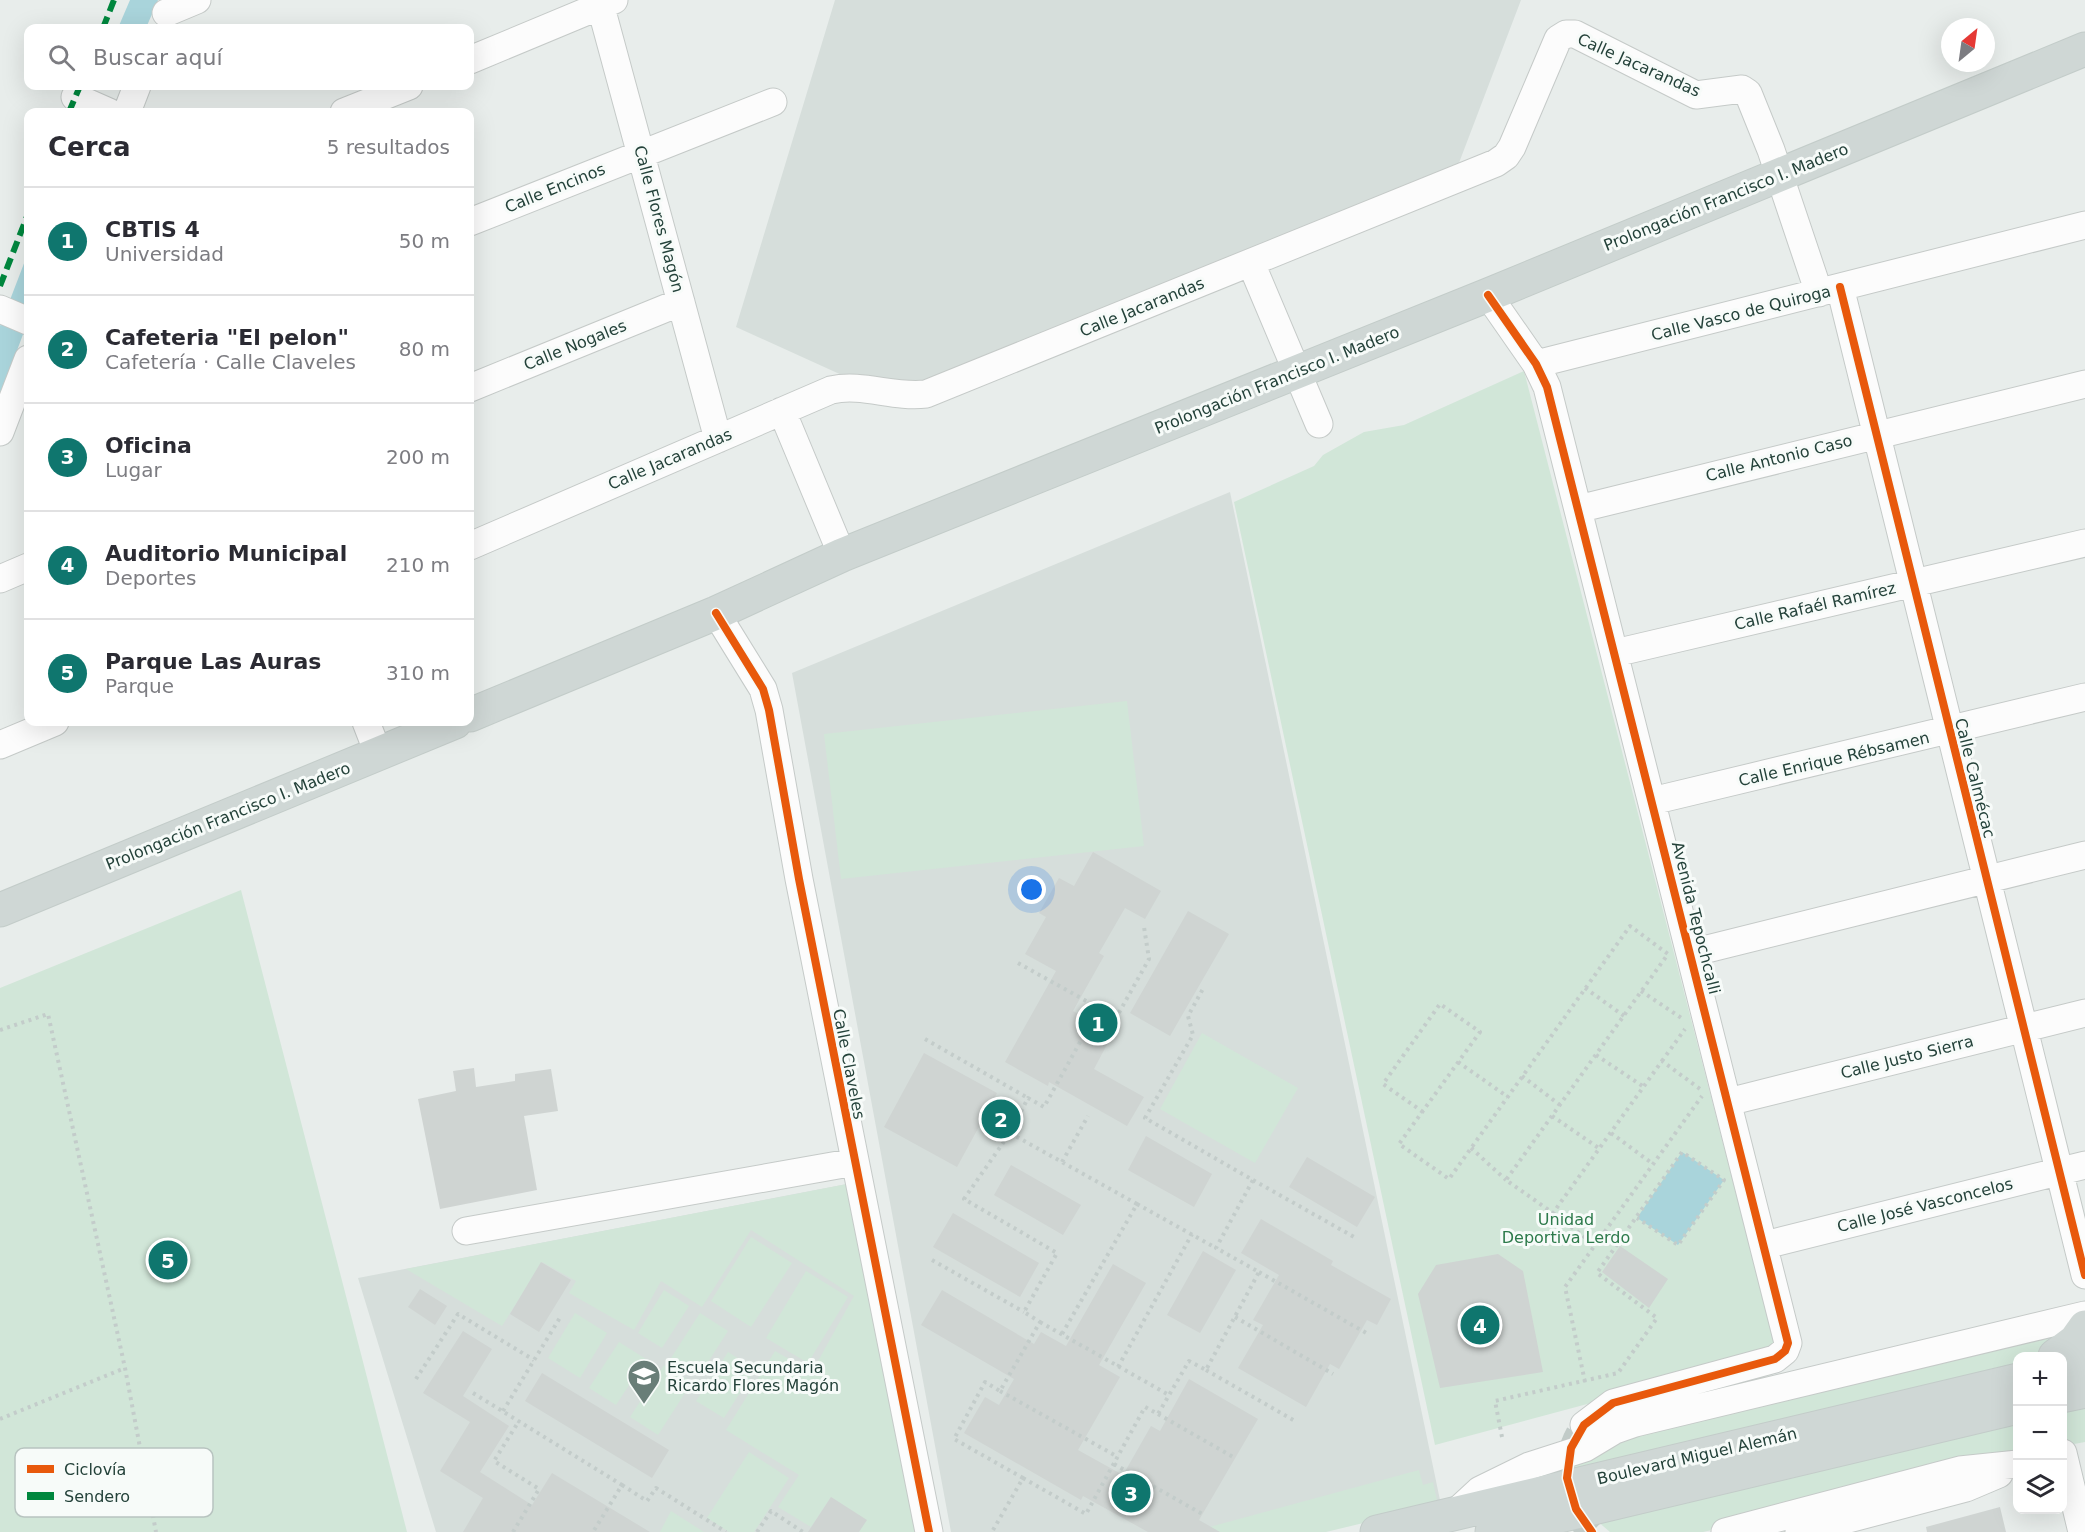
<!DOCTYPE html>
<html lang="es">
<meta charset="utf-8">
<style>
:root{--surface:#fff;--page:#f7f7f7;--text:#2b2b33;--muted:#7c7c81;--line:#e1e1e2;--accent:#0f766e}
body{margin:0;font-family:"DejaVu Sans",sans-serif;background:var(--page);color:var(--text)}
.controls{position:absolute;right:18px;bottom:18px;display:grid;overflow:hidden;border-radius:12px;box-shadow:0 6px 24px #0002}
.controls button{width:54px;height:54px;display:grid;place-items:center;padding:0;border:0;border-bottom:2px solid var(--line);background:var(--surface);color:var(--text);font:30px sans-serif}
.compass{position:absolute;left:1941px;top:18px;width:54px;height:54px;border-radius:50%;background:var(--surface);box-shadow:0 6px 24px #0002;rotate:29deg}
.you{position:absolute;left:1032px;top:890px;width:21px;height:21px;margin:-15px;border:4px solid #fff;border-radius:50%;background:#1a73e8;box-shadow:0 0 0 9px #1a73e833}
.badge{display:grid;place-items:center;width:39px;height:39px;border-radius:50%;background:var(--accent);color:#fff;font-size:20px;font-weight:700}
.pin{position:absolute;translate:-50% -50%;border:3px solid #fff;box-shadow:0 2px 6px #0006}
.list{margin:0;padding:0;list-style:none}
h2{display:flex;justify-content:space-between;align-items:center;height:78px;margin:0;padding:0 24px;font-size:26px}
h2 small{font-size:20px;font-weight:400;color:var(--muted)}
.list li{display:grid;grid-template-columns:39px 1fr auto;gap:18px;align-items:center;box-sizing:border-box;height:108px;padding:0 24px;border-top:2px solid var(--line)}
.list b{display:block;font-size:22px;white-space:nowrap}
.list p{margin:0;font-size:20px;white-space:nowrap;color:var(--muted)}
.list em{font-size:20px;font-style:normal;color:var(--muted)}
.icon{flex:none;width:33px;height:33px;fill:none;stroke:currentColor;stroke-width:2;stroke-linecap:round;stroke-linejoin:round}
.map{position:relative;flex:none;width:2085px;height:1532px;overflow:hidden}
.search{position:absolute;background:var(--surface);box-shadow:0 6px 24px #0002;left:24px;top:24px;width:450px;height:66px;display:flex;align-items:center;gap:15px;box-sizing:border-box;padding:0 21px;border-radius:12px;color:var(--muted);font-size:22px}
.panel{position:absolute;background:var(--surface);box-shadow:0 6px 24px #0002;left:24px;top:108px;width:450px;height:618px;border-radius:12px}
.map>svg:first-child{display:block}
</style>
<div class="map">
<svg width="2085" height="1532" viewBox="0 0 2085 1532">
<rect width="100%" height="100%" fill="#e8edeb"/>
<!-- built -->
<path fill="#d6dedb" d="M 835,0 L 1521,0 L 1446,197 L 910,406 L 736,327 Z
M 1230,492 L 1440,1500 L 1318,1532 L 951,1532 L 792,673 Z
M 847,1184 L 918,1532 L 436,1532 L 358,1278 Z"/>
<!-- green -->
<path fill="#d1e6d8" d="M 1524,371 L 1777,1353 L 1435,1445 L 1234,502 L 1314,466 L 1323,455 L 1364,432 L 1404,425 Z
M 1127,701 L 1144,846 L 841,879 L 824,734 Z
M 241,890 L 407,1532 L 0,1532 L 0,988 Z
M 1202,1033 L 1298,1088 L 1255,1163 L 1160,1109 Z
M 847,1184 L 918,1532 L 859,1532 L 866,1520 L 831,1497 L 811,1527 L 778,1507 L 799,1475 L 726,1430 L 775,1351 L 812,1372 L 854,1296 L 751,1230 L 702,1307 L 661,1281 L 634,1330 L 569,1293 L 576,1281 L 542,1262 L 502,1326 L 406,1269 Z
M 751,1237 L 792,1263 L 751,1327 L 711,1301 Z
M 806,1271 L 848,1297 L 808,1363 L 766,1338 Z
M 664,1290 L 689,1306 L 662,1348 L 638,1333 Z
M 575,1313 L 607,1333 L 580,1378 L 548,1358 Z
M 700,1313 L 728,1331 L 699,1376 L 671,1358 Z
M 2085,1323 L 2062,1356 L 2018,1356 L 2017,1376 L 1567,1474 L 1571,1467 L 1619,1433 Z
M 619,1342 L 646,1359 L 616,1405 L 589,1388 Z
M 728,1352 L 755,1369 L 724,1418 L 696,1401 Z
M 664,1365 L 692,1382 L 658,1435 L 630,1417 Z
M 2085,1396 L 2085,1442 L 2063,1446 L 2062,1401 Z
M 2017,1411 L 2017,1455 L 1716,1529 L 1703,1532 L 1610,1532 L 1589,1514 Z
M 749,1452 L 789,1478 L 754,1532 L 729,1532 L 707,1518 Z
M 1419,1470 L 1423,1485 L 1433,1482 L 1438,1505 L 1326,1532 L 1191,1532 Z
M 671,1511 L 704,1532 L 660,1532 Z"/>
<!-- water -->
<path fill="#a9d4db" d="M 130,0 L 158,0 L 146,28 L 118,28 Z
M 28,253 L 28,321 L 0,396 L 0,326 Z
M 1682,1152 L 1724,1180 L 1678,1245 L 1637,1218 Z"/>
<!-- building -->
<path fill="#cfd4d2" d="M 1093,852 L 1161,891 L 1145,919 L 1125,908 L 1099,953 L 1104,956 L 1073,1011 L 1086,1018 L 1084,1021 L 1112,1035 L 1094,1069 L 1144,1097 L 1127,1126 L 1049,1082 L 1048,1086 L 1005,1062 L 1056,971 L 1025,954 L 1046,917 L 1039,913 L 1059,878 L 1074,886 Z
M 1188,911 L 1229,934 L 1170,1036 L 1130,1013 Z
M 924,1053 L 997,1093 L 994,1099 L 1017,1113 L 1004,1138 L 981,1123 L 957,1167 L 884,1127 Z
M 474,1068 L 476,1087 L 515,1081 L 515,1074 L 551,1069 L 558,1111 L 524,1116 L 537,1190 L 440,1209 L 418,1099 L 456,1091 L 453,1071 Z
M 1146,1136 L 1212,1174 L 1194,1207 L 1128,1170 Z
M 1307,1157 L 1375,1197 L 1357,1227 L 1289,1187 Z
M 1011,1165 L 1081,1205 L 1063,1235 L 994,1195 Z
M 953,1213 L 1039,1263 L 1020,1297 L 933,1247 Z
M 1261,1219 L 1333,1261 L 1331,1265 L 1391,1299 L 1377,1325 L 1367,1320 L 1339,1369 L 1330,1364 L 1306,1407 L 1238,1368 L 1263,1325 L 1253,1320 L 1279,1275 L 1241,1253 Z
M 1620,1246 L 1668,1279 L 1649,1308 L 1602,1272 Z
M 1203,1251 L 1236,1270 L 1200,1333 L 1167,1315 Z
M 1498,1254 L 1523,1271 L 1543,1372 L 1440,1388 L 1418,1294 L 1436,1265 Z
M 541,1262 L 571,1280 L 539,1332 L 510,1314 Z
M 1113,1264 L 1146,1283 L 1099,1365 L 1120,1377 L 1078,1450 L 1123,1475 L 1151,1426 L 1160,1431 L 1189,1379 L 1258,1419 L 1199,1520 L 1220,1532 L 1148,1532 L 1083,1496 L 1081,1500 L 964,1433 L 985,1397 L 999,1405 L 1014,1379 L 921,1325 L 942,1290 L 1034,1344 L 1041,1332 L 1066,1346 Z
M 420,1289 L 447,1306 L 435,1325 L 408,1307 Z
M 463,1331 L 492,1349 L 463,1396 L 509,1426 L 480,1472 L 532,1505 L 552,1473 L 650,1532 L 463,1532 L 483,1498 L 440,1471 L 470,1422 L 423,1393 Z
M 542,1373 L 669,1450 L 652,1478 L 525,1401 Z
M 831,1497 L 867,1520 L 859,1532 L 808,1532 Z
M 2000,1507 L 2006,1532 L 1927,1532 L 1926,1527 Z"/>
<g fill="none" stroke-linecap="round" stroke-linejoin="round">
<!-- minor-tunnel -->
<path stroke="#c1cbc8" stroke-width="27" stroke-dasharray="27 14" stroke-linecap="butt" d="M 1579,1434 C 1562,1465 1565,1506 1592,1532"/>
<!-- minor casing -->
<g stroke="#c5cac8" stroke-width="29">
<path id="minor" d="M 599,0 L 718,439
M 166,13 L 197,0
M 470,60 L 614,0
M 75,97 L 109,112
M 127,112 L 137,86
M 344,112 L 409,86
M 470,222 L 773,102
M 1251,263 L 1319,424
M 1840,287 L 2085,1275
M 1488,295 L 1536,364 L 1547,387 L 1788,1343 L 1785,1351 L 1775,1359 L 1613,1403 L 1584,1425
M 0,309 L 28,321
M 1536,364 L 2085,225
M 470,388 L 681,302
M 782,411 L 842,555
M 0,432 L 28,359
M 1578,509 L 2085,384
M 470,546 L 831,390 C 863,383 893,398 926,394 L 1496,163 L 1506,156 L 1512,147 L 1558,39 L 1566,34 L 1575,34 L 1696,95 L 1742,89 L 1748,93 L 1771,150 L 1819,293
M 0,579 L 28,567
M 716,613 L 763,689 L 769,710 L 799,879 L 929,1532
M 1615,653 L 2085,543
M 366,722 L 378,753
M 0,745 L 55,722
M 1652,801 L 2085,697
M 1691,953 L 2085,855
M 1728,1102 L 2085,1013
M 466,1231 L 855,1162
M 1765,1245 L 2085,1165
M 2063,1453 L 2082,1532
M 1454,1514 L 1480,1490 L 1529,1466 L 1585,1448 L 1615,1430 L 1635,1423 L 2085,1315
M 1725,1532 L 1960,1470 L 2018,1464
M 1799,1532 L 1966,1488 L 1999,1474"/>
</g>
<!-- major casing -->
<g stroke="#c3ccc9" stroke-width="35">
<path id="major" d="M 470,715 L 716,613 L 842,555 L 1488,295 L 2085,49
M 0,910 L 455,722
M 2055,1356 L 2075,1341 L 2085,1327
M 2062,1371 L 2085,1366
M 2062,1396 L 2085,1391
M 1377,1532 L 2018,1380
M 1492,1532 L 2018,1407"/>
</g>
<!-- path -->
<path stroke="#c3ccca" stroke-width="4" stroke-dasharray="3 4.5" stroke-linecap="butt" d="M 1018,963 L 1099,1008
M 1585,988 L 1624,1016
M 1641,991 L 1683,1019
M 0,1030 L 48,1014 L 125,1368 L 156,1532
M 925,1039 L 1028,1098
M 1596,1055 L 1644,1087
M 1662,1061 L 1685,1029
M 1458,1062 L 1508,1097
M 1522,1076 L 1560,1105
M 1423,1112 L 1383,1084 L 1440,1004 L 1480,1032 L 1399,1144 L 1449,1179 L 1630,926 L 1668,954 L 1506,1180 L 1553,1213 L 1662,1061 L 1700,1089
M 1552,1116 L 1600,1149
M 1010,1133 L 1137,1204 L 1062,1334
M 1611,1133 L 1653,1164
M 1471,1148 L 1506,1180
M 1062,1162 L 1088,1116
M 1253,1180 L 1354,1237
M 1137,1204 L 1216,1248
M 1553,1213 L 1595,1245
M 932,1260 L 1024,1312
M 1259,1272 L 1368,1334
M 1235,1317 L 1333,1374
M 1040,1322 L 1169,1395
M 1118,1367 L 1192,1234
M 1206,1370 L 1295,1421
M 416,1379 L 458,1314 L 534,1360
M 1585,1382 L 1565,1287 L 1702,1096
M 1000,1391 L 1118,1457
M 473,1393 L 622,1485 L 593,1532
M 503,1411 L 561,1316
M 1158,1414 L 1233,1457
M 0,1419 L 125,1368
M 1502,1437 L 1495,1401 L 1618,1373 L 1657,1318 L 1597,1273 L 1682,1152 L 1724,1180 L 1678,1245 L 1637,1218
M 1114,1464 L 1204,1515
M 1023,1478 L 954,1439 L 985,1382 L 1000,1391 L 1040,1322 L 1024,1312 L 1057,1253 L 964,1199 L 1010,1133 L 1028,1098 L 1044,1107 L 1099,1008 L 1116,1018 L 1149,959 L 1144,927
M 622,1485 L 647,1501 L 656,1488 L 726,1532
M 993,1530 L 1023,1478 L 1086,1514 L 1145,1407 L 1158,1414 L 1189,1361 L 1206,1370 L 1259,1272 L 1216,1248 L 1253,1180 L 1145,1118 L 1193,1035 L 1188,1016 L 1204,987
M 513,1532 L 539,1489 L 494,1461 L 519,1421
M 757,1532 L 771,1511 L 803,1532"/>
<!-- minor -->
<use href="#minor" stroke="#fcfcfc" stroke-width="27"/>
<!-- major -->
<use href="#major" stroke="#cfd7d5" stroke-width="33"/>
<!-- quiet -->
<path stroke="#00873e" stroke-width="6" stroke-dasharray="12 6" stroke-linecap="butt" d="M 103,28 L 114,0
M 69,112 L 80,86
M 0,286 L 28,214"/>
<!-- cycleway casing -->
<g stroke="#f7fbf9" stroke-width="11">
<path id="cycleway" d="M 1840,287 L 2085,1275
M 1488,295 L 1536,364 L 1547,387 L 1788,1343 L 1785,1351 L 1775,1359 L 1613,1403 L 1584,1425 L 1571,1448 L 1567,1478 L 1576,1509 L 1592,1532
M 716,613 L 763,689 L 769,710 L 799,879 L 929,1532"/>
</g>
<!-- cycleway -->
<use href="#cycleway" stroke="#e8590c" stroke-width="8"/>
</g>
<!-- icons -->
<defs>
<g id="school-pin" transform="scale(1.725)"><path d="M0 17L-7.5 6A9.5 9.5 0 1 1 7.5 6Z" fill="#697e78" stroke="#f7fbf9"/><path d="M0-5L7-2L0 1L-7-2ZM-4 1L0 2.5L4 1V4Q0 6-4 4Z" fill="#fff"/></g>
</defs>
<g fill-rule="evenodd">
<use href="#school-pin" x="644" y="1376"/>
</g>
<g text-anchor="middle" dominant-baseline="central" stroke-width="6" stroke-linejoin="round" paint-order="stroke">
<!-- street labels -->
<g font-size="16" fill="#24423a" stroke="#f7fbf9">
<text transform="translate(1639 65) rotate(24)">Calle Jacarandas</text>
<text transform="translate(555 188) rotate(-22)">Calle Encinos</text>
<text transform="translate(1726 197) rotate(-22)">Prolongación Francisco I. Madero</text>
<text transform="translate(659 219) rotate(75)">Calle Flores Magón</text>
<text transform="translate(1142 307) rotate(-22)">Calle Jacarandas</text>
<text transform="translate(1741 313) rotate(-14)">Calle Vasco de Quiroga</text>
<text transform="translate(575 345) rotate(-22)">Calle Nogales</text>
<text transform="translate(1277 380) rotate(-22)">Prolongación Francisco I. Madero</text>
<text transform="translate(1779 458) rotate(-14)">Calle Antonio Caso</text>
<text transform="translate(670 459) rotate(-23)">Calle Jacarandas</text>
<text transform="translate(1815 606) rotate(-13)">Calle Rafaél Ramírez</text>
<text transform="translate(1834 759) rotate(-13)">Calle Enrique Rébsamen</text>
<text transform="translate(1975 778) rotate(76)">Calle Calmécac</text>
<text transform="translate(228 816) rotate(-22)">Prolongación Francisco I. Madero</text>
<text transform="translate(1696 918) rotate(76)">Avenida Tepochcalli</text>
<text transform="translate(1907 1057) rotate(-14)">Calle Justo Sierra</text>
<text transform="translate(849 1064) rotate(79)">Calle Claveles</text>
<text transform="translate(1925 1205) rotate(-14)">Calle José Vasconcelos</text>
<text transform="translate(1697 1456) rotate(-13)">Boulevard Miguel Alemán</text>
</g>
<!-- park labels -->
<g font-size="16" fill="#2d7a4b" stroke="#f7fbf9">
<text x="1566" y="1219">Unidad<tspan x="1566" dy="18">Deportiva Lerdo</tspan></text>
</g>
<!-- poi labels -->
<g font-size="16" fill="#24423a" stroke="#f7fbf9" text-anchor="start">
<text x="667" y="1367">Escuela Secundaria<tspan x="667" dy="18">Ricardo Flores Magón</tspan></text>
</g>
</g>
<!-- legend -->
<rect x="15" y="1448" width="198" height="69" rx="9" fill="#f7fbf9" stroke="#b8c4c0" stroke-width="1.5"/>
<rect x="27" y="1465" width="27" height="8" fill="#e8590c"/>
<rect x="27" y="1492" width="27" height="8" fill="#00873e"/>
<g font-size="16" fill="#24423a">
<text x="64" y="1475">Ciclovía</text>
<text x="64" y="1502">Sendero</text>
</g>
</svg>
<div class="controls">
<button>+</button>
<button>−</button>
<button><svg class="icon" aria-label="layers" viewBox="0 0 24 24"><path d="M12 4l9 5-9 5-9-5zM3 14l9 5 9-5"/></svg></button>
</div>
<svg class="compass" viewBox="-18 -18 36 36"><path d="M0-13l5 13h-10z" fill="#e53935"/><path d="M0 13l5-13h-10z" fill="#7c7c81"/></svg>
<div class="you"></div>
<div class="pin badge" style="left:1098px;top:1023px">1</div>
<div class="pin badge" style="left:1001px;top:1119px">2</div>
<div class="pin badge" style="left:1131px;top:1493px">3</div>
<div class="pin badge" style="left:1480px;top:1325px">4</div>
<div class="pin badge" style="left:168px;top:1260px">5</div>
<div class="search"><svg class="icon" aria-label="search" viewBox="0 0 24 24"><circle cx="10" cy="10" r="6"/><path d="M15 15l6 6"/></svg>Buscar aquí</div>
<section class="panel">
<h2>Cerca<small>5 resultados</small></h2>
<ul class="list">
<li><span class="badge">1</span><div><b>CBTIS 4</b><p>Universidad</p></div><em>50 m</em></li>
<li><span class="badge">2</span><div><b>Cafeteria &quot;El pelon&quot;</b><p>Cafetería · Calle Claveles</p></div><em>80 m</em></li>
<li><span class="badge">3</span><div><b>Oficina</b><p>Lugar</p></div><em>200 m</em></li>
<li><span class="badge">4</span><div><b>Auditorio Municipal</b><p>Deportes</p></div><em>210 m</em></li>
<li><span class="badge">5</span><div><b>Parque Las Auras</b><p>Parque</p></div><em>310 m</em></li>
</ul>
</section>
</div>
